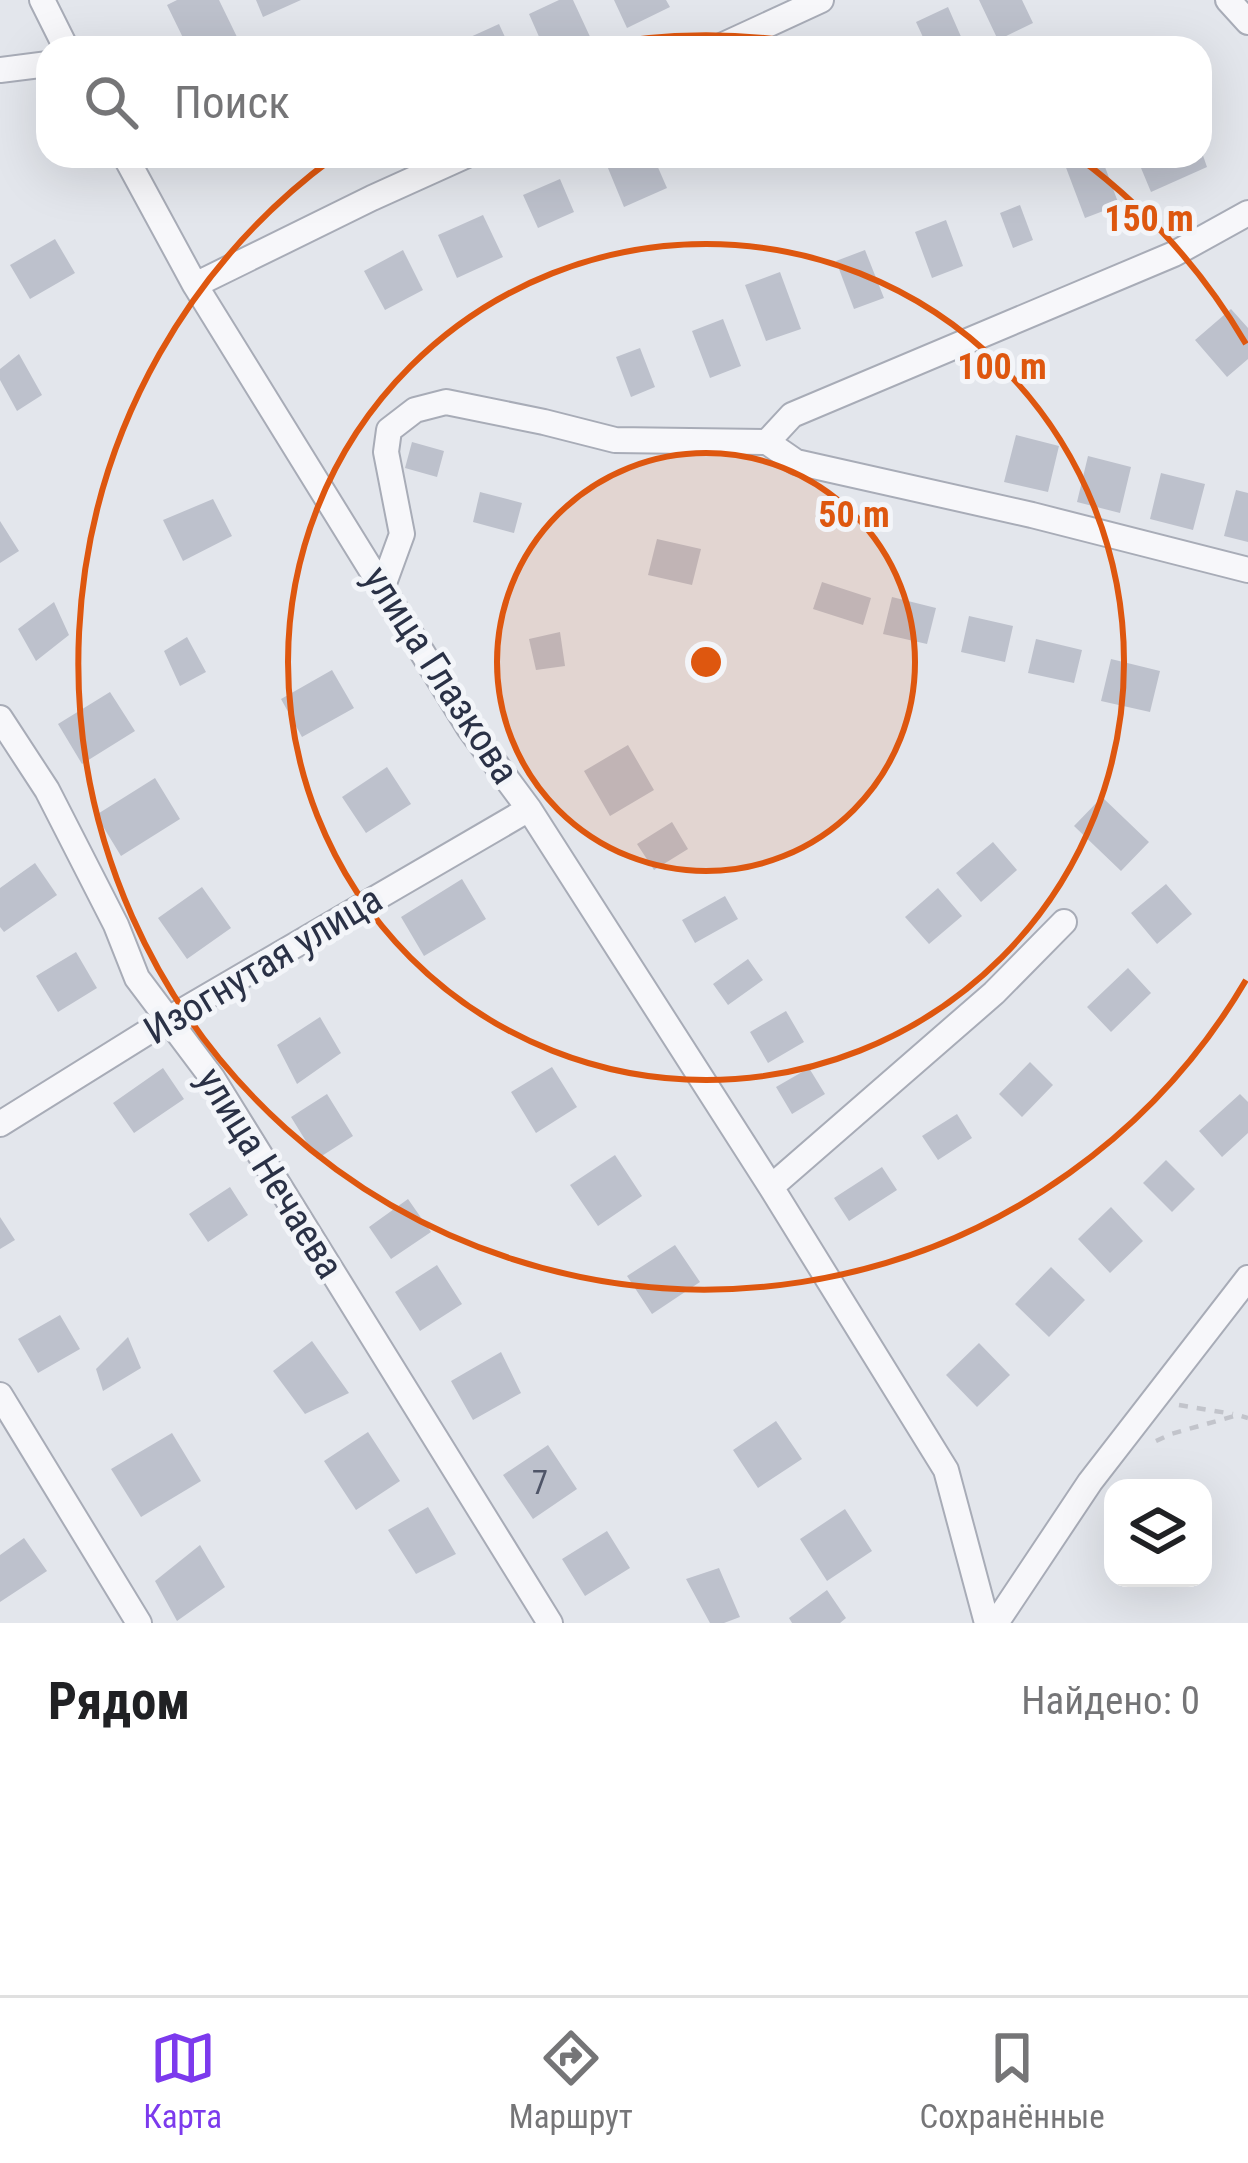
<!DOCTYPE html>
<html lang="ru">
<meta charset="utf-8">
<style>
:root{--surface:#fff;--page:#f2f2f2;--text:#202124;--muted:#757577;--line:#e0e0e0;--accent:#7c3aed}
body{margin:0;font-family:"Roboto Condensed",sans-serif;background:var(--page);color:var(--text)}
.controls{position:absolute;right:36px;bottom:36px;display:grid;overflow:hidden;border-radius:24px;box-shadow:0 12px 48px #0002}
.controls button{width:108px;height:108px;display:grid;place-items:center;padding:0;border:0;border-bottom:3px solid var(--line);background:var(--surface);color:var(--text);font:60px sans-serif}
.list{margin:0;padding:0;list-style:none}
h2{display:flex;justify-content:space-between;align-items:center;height:156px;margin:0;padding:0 48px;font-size:51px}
h2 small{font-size:39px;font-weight:400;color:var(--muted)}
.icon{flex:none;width:66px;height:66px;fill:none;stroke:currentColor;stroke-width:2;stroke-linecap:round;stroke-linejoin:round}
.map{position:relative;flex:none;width:1248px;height:1623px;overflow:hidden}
.search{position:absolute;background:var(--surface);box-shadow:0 12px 48px #0002;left:36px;right:36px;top:36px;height:132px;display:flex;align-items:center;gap:30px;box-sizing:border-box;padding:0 42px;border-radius:36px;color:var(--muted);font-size:45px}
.sheet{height:372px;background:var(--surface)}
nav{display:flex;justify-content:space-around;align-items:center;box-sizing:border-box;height:168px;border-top:3px solid var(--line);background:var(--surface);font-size:33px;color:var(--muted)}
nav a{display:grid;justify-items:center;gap:6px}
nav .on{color:var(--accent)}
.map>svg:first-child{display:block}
</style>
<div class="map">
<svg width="1248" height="1623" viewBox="0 0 1248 1623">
<rect width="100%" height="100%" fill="#e3e6ec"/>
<!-- building -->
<path fill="#bdc1cc" d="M 177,0 L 219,0 L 237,37 L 215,48 L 188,48 L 167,5 Z
M 256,0 L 301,0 L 263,17 Z
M 559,0 L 573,0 L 592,41 L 577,48 L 544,48 L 529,14 Z
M 614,0 L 666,0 L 670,7 L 627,28 Z
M 979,0 L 1022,0 L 1033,23 L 998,40 Z
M 948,7 L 966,48 L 928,48 L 916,22 Z
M 499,24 L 510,48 L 446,48 Z
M 1200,147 L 1207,167 L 1151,192 L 1136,156 L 1200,156 Z
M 603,156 L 653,156 L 667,188 L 624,207 Z
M 1101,156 L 1119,205 L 1085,218 L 1065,165 Z
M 560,179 L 574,212 L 538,228 L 523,195 Z
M 1020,205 L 1033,240 L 1013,248 L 1000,213 Z
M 483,215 L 503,257 L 457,278 L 438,235 Z
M 946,220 L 963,266 L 932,278 L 915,232 Z
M 55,239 L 75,273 L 30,299 L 10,265 Z
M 403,250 L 423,290 L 385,310 L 364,271 Z
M 865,250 L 884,298 L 854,309 L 836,261 Z
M 780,272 L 801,329 L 766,341 L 745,285 Z
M 1231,309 L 1248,328 L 1248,359 L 1227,377 L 1195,340 Z
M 723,319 L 741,366 L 710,378 L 692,331 Z
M 640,348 L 655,387 L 631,397 L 616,357 Z
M 19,354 L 42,395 L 17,411 L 0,380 L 0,369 Z
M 1016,435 L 1059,446 L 1048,492 L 1004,482 Z
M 412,442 L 444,451 L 437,477 L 405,468 Z
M 1088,456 L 1131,467 L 1120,513 L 1077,502 Z
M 1161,473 L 1205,484 L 1193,530 L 1150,519 Z
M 1236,490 L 1248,493 L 1248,542 L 1224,536 Z
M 480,492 L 522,503 L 514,533 L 473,522 Z
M 213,499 L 232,536 L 183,561 L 163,520 Z
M 0,521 L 19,551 L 0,563 Z
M 657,539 L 701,549 L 692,585 L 648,575 Z
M 822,582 L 871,598 L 863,625 L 813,609 Z
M 892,597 L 936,608 L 927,644 L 883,634 Z
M 54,602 L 69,635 L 36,661 L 18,629 Z
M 969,616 L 1013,626 L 1005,662 L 961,652 Z
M 560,632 L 565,666 L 536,670 L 529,639 Z
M 187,637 L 206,672 L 180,686 L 164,651 Z
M 1036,639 L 1082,650 L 1074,683 L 1028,673 Z
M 1111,659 L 1160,671 L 1150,712 L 1101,701 Z
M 332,670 L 354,708 L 302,737 L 281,699 Z
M 110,692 L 135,731 L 82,764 L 58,724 Z
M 628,745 L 654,790 L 610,816 L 584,771 Z
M 387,767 L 411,804 L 366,833 L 342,797 Z
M 155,778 L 180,819 L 121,856 L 96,815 Z
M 1102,797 L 1149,842 L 1121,871 L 1074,826 Z
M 672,822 L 688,849 L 654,870 L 637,844 Z
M 993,842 L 1017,870 L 981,902 L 956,873 Z
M 35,863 L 57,895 L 4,932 L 0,927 L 0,888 Z
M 462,879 L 486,919 L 424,956 L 401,917 Z
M 1166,884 L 1192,914 L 1157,944 L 1131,913 Z
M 202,887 L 231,928 L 187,959 L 158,918 Z
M 938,888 L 962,916 L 929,944 L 905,917 Z
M 725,896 L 738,919 L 695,943 L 682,920 Z
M 76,952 L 97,988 L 58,1012 L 36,976 Z
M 748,959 L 763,980 L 728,1005 L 713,984 Z
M 1128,968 L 1151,993 L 1111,1032 L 1087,1007 Z
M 786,1011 L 804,1042 L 768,1063 L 750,1032 Z
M 320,1017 L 341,1053 L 297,1084 L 277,1045 Z
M 1030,1062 L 1053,1085 L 1022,1117 L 999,1094 Z
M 552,1067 L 577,1107 L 536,1133 L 511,1092 Z
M 163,1068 L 184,1099 L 134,1133 L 113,1103 Z
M 809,1068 L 825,1094 L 792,1114 L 776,1087 Z
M 327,1094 L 353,1136 L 317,1159 L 291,1117 Z
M 1240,1094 L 1248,1102 L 1248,1133 L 1222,1157 L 1199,1131 Z
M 957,1114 L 972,1138 L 938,1160 L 922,1136 Z
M 615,1155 L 642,1196 L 598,1226 L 570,1185 Z
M 1166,1160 L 1195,1189 L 1172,1212 L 1143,1183 Z
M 882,1167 L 897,1190 L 849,1221 L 834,1198 Z
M 230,1187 L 248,1215 L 208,1242 L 189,1214 Z
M 408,1199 L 431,1232 L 391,1259 L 369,1227 Z
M 1111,1207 L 1143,1241 L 1110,1273 L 1078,1239 Z
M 0,1217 L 15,1240 L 0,1249 Z
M 675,1245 L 700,1282 L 652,1314 L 627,1276 Z
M 437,1265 L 462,1304 L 420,1331 L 395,1292 Z
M 1051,1267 L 1085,1300 L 1049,1337 L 1015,1304 Z
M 60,1315 L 80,1349 L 38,1373 L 18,1339 Z
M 128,1337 L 141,1368 L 103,1391 L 96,1369 Z
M 312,1341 L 349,1393 L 305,1414 L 273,1371 Z
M 979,1343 L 1010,1375 L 977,1407 L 946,1375 Z
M 501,1352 L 521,1393 L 473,1420 L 451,1381 Z
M 776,1421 L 802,1459 L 758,1488 L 733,1450 Z
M 368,1432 L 400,1481 L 356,1510 L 324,1461 Z
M 172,1433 L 201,1481 L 141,1517 L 111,1469 Z
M 548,1445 L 577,1489 L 533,1519 L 503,1475 Z
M 428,1507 L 456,1554 L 416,1574 L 388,1530 Z
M 845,1509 L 872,1551 L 827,1581 L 800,1539 Z
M 607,1531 L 630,1568 L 585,1596 L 562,1559 Z
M 24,1538 L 47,1571 L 0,1602 L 0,1555 Z
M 200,1545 L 225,1587 L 177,1621 L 155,1581 Z
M 719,1568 L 740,1617 L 724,1623 L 710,1623 L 686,1579 Z
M 827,1590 L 846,1618 L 840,1623 L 792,1623 L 789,1618 Z"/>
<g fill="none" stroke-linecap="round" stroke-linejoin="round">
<!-- minor casing -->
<g stroke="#a8acb7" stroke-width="28">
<path id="minor" d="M 42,0 L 66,48
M 1228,0 L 1248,22
M 717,48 L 821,0
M 0,70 L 48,64
M 125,156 L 195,285 L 469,728 L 529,809 L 771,1187 L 946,1470 L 987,1623
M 195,285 L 372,198 L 465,156
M 767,442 L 796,462 L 1032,515 L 1248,570
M 383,586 L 402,534 L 386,452 L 389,430 L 415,410 L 446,402 L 544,422 L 615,440 L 767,442 L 792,415 L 1174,254 L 1248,213
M 0,718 L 47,790 L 116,925 L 137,978 L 213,1079 L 550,1623
M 0,1124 L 170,1018 L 529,809
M 771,1187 L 994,993 L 1064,922
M 0,1395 L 139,1623
M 996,1623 L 1090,1482 L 1248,1278"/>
</g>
<!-- path -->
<path stroke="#c2c4cb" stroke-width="4.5" stroke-dasharray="9 9" stroke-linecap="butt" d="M 1179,1405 L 1233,1414
M 1156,1441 L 1171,1434 L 1238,1415 L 1248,1418"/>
<!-- minor -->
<use href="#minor" stroke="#f7f7fa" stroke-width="24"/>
</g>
<!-- distance rings -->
<circle cx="706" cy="662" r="209" fill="#de570f" fill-opacity=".12"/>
<g fill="none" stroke="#de570f" stroke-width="6">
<circle cx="706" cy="662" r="209"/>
<circle cx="706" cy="662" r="418"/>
<path d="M1246 980A627 627 0 1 1 333 158M581 48A627 627 0 0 1 831 48M1079 158A627 627 0 0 1 1246 344"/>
</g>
<g text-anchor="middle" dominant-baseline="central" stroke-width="10" stroke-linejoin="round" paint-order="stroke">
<!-- number labels -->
<g font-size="33" fill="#4f5568">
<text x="540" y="1482">7</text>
</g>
<!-- street labels -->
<g font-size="39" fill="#2a3146" stroke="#f3f5f9">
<text transform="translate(441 675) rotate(57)">улица Глазкова</text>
<text transform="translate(263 965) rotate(-31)">Изогнутая улица</text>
<text transform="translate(270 1173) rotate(58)">улица Нечаева</text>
</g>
</g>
<circle cx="706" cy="662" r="18" fill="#de570f" stroke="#f3f5f9" stroke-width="6"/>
<g font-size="36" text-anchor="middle" font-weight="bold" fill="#de570f" stroke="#f3f5f9" stroke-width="10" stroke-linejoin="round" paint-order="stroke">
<text x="1149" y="231">150 m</text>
<text x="1002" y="379">100 m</text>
<text x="854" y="527">50 m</text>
</g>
</svg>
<div class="controls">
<button><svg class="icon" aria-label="layers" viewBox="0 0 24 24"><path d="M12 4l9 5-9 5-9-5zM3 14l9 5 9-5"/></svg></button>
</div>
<div class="search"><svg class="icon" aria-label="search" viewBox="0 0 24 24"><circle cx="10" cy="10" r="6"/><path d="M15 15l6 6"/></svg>Поиск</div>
</div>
<section class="sheet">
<h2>Рядом<small>Найдено: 0</small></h2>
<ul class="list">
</ul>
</section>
<nav>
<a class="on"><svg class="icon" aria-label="map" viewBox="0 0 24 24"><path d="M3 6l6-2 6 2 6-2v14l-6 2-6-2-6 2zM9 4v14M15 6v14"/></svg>Карта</a>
<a><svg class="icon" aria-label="directions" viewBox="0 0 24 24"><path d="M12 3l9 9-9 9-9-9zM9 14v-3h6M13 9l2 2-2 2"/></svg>Маршрут</a>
<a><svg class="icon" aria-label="saved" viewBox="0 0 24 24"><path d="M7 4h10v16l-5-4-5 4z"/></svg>Сохранённые</a>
</nav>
